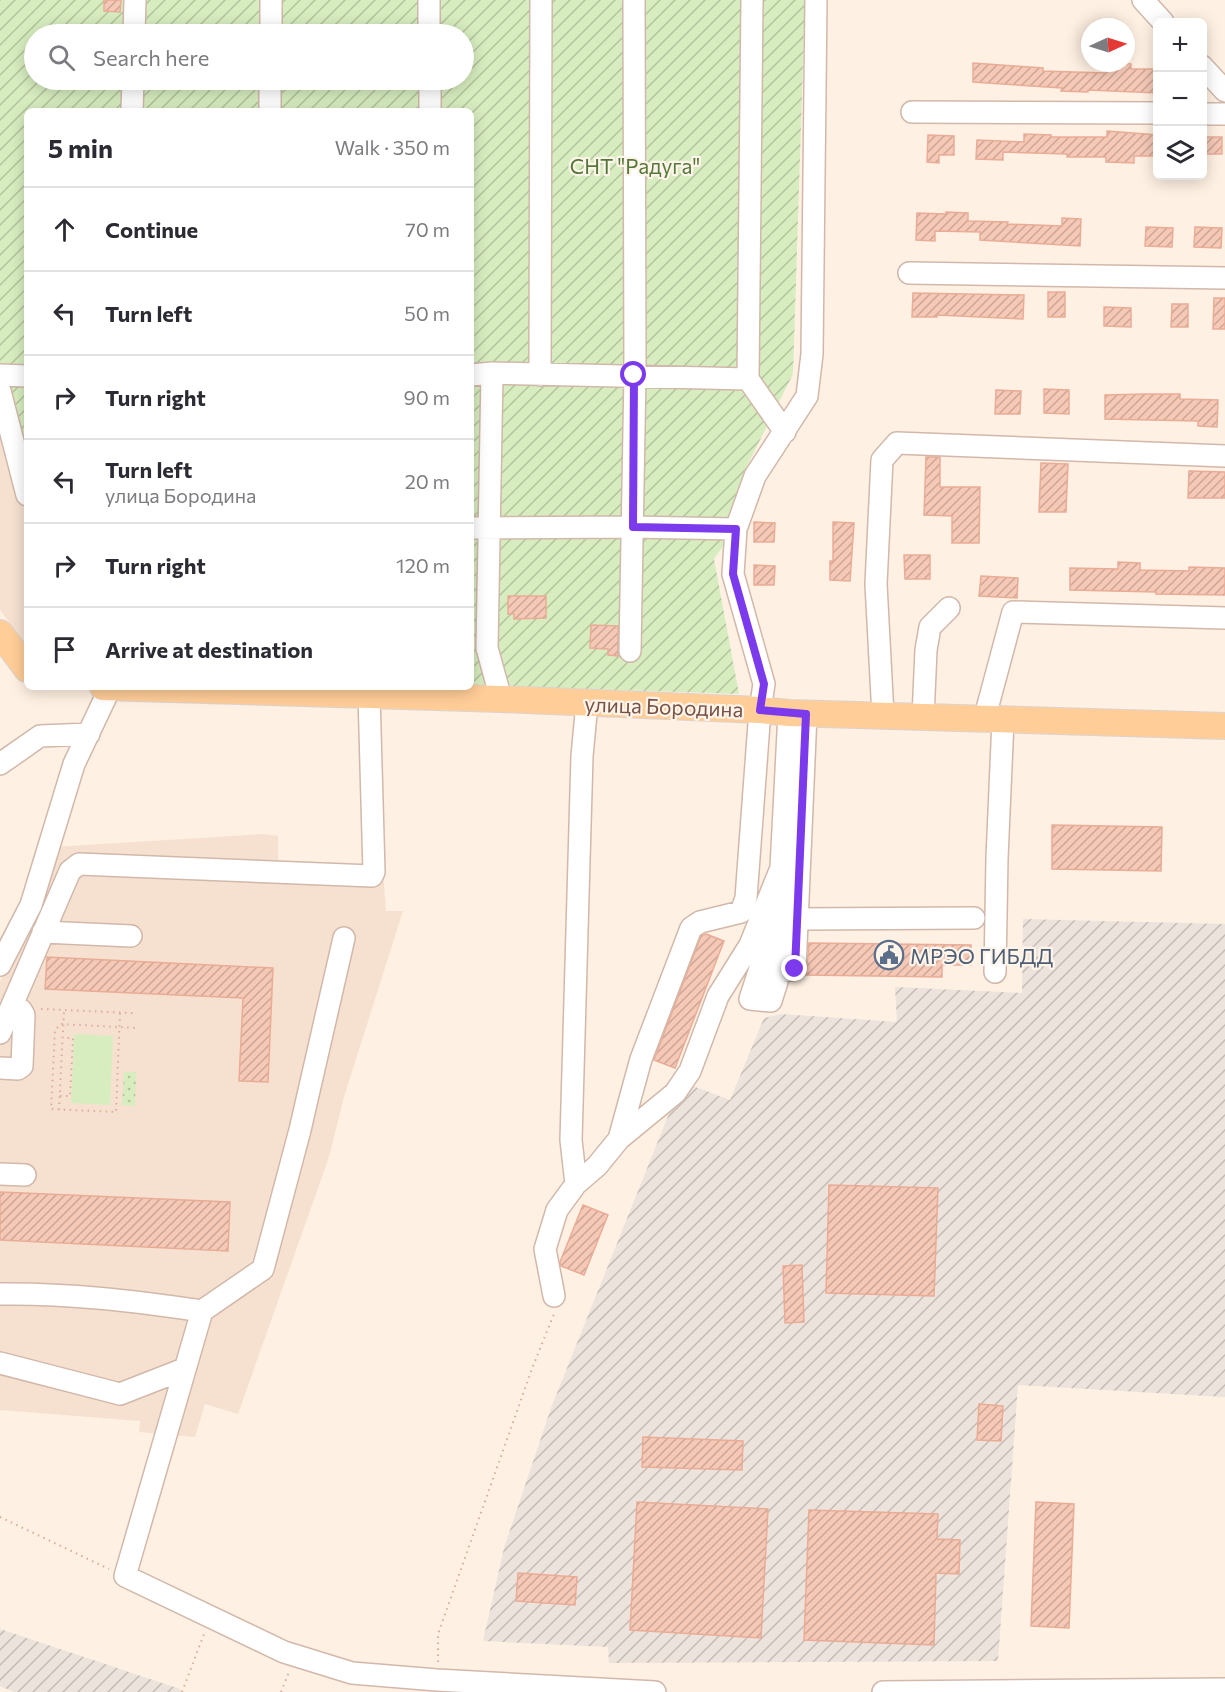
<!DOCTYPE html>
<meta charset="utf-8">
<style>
:root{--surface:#fff;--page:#f7f7f7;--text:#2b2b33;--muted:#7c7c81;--line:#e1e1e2}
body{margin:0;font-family:Commissioner,sans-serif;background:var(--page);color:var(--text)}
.controls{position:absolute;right:18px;top:18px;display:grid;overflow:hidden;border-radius:9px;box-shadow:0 3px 15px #0003}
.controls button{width:54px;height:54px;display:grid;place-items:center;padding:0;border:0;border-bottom:2px solid var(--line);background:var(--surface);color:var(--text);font:30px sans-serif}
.compass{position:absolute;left:1081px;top:18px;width:54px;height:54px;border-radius:50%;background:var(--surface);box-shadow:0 3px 15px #0003;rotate:86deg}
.stop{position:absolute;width:18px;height:18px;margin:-14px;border:4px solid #7c3aed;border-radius:50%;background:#fff}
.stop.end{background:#7c3aed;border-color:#fff;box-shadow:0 2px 6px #0008}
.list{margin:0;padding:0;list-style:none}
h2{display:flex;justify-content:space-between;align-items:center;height:78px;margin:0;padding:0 24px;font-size:26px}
h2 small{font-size:20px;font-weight:400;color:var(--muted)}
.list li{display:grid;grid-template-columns:39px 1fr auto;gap:18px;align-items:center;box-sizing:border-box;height:84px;padding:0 24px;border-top:2px solid var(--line)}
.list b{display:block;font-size:22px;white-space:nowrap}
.list p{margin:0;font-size:20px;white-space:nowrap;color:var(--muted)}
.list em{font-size:20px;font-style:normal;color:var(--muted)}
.icon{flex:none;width:33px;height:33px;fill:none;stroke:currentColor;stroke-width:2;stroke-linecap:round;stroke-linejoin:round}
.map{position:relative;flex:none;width:1225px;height:1692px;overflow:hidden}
.search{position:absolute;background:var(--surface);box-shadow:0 3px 15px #0003;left:24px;top:24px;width:450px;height:66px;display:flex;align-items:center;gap:15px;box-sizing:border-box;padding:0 21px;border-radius:33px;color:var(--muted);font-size:22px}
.panel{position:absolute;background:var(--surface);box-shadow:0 3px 15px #0003;left:24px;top:108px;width:450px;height:582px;border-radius:9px}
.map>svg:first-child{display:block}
</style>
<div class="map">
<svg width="1225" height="1692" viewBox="0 0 1225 1692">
<defs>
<pattern id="industrial-furrows" width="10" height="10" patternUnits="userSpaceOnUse" patternTransform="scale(1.5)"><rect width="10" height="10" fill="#ede3dd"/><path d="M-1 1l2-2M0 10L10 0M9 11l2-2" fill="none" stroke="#c5bbb5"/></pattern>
<pattern id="park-dots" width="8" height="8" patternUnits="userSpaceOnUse" patternTransform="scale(1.5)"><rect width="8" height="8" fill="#d7edbf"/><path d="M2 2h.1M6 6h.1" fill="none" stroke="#b3c39d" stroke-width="1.8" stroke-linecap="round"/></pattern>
<pattern id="garden-furrows" width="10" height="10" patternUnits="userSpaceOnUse" patternTransform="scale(1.5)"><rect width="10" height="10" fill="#d7edbf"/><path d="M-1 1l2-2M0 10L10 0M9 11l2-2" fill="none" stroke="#b3c39d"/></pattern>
<pattern id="building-hatch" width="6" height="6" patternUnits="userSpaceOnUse" patternTransform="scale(1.5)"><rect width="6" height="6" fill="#f6c9b7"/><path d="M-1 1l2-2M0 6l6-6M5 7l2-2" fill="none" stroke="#cca697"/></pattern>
</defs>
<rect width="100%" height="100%" fill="#fef0e2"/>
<!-- residential -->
<path fill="#f6e1d0" d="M 0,421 L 27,511 L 27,646 L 0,610 Z
M 262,834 L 278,836 L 278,865 L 383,870 L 386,911 L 403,911 L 344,1097 L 329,1157 L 238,1414 L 205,1404 L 195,1437 L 139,1432 L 140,1421 L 0,1410 L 0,982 L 35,902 L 54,847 Z"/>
<!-- industrial -->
<path fill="url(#industrial-furrows)" d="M 1023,919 L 1225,924 L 1225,1397 L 1018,1385 L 998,1661 L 609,1663 L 608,1647 L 483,1641 L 504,1548 L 551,1408 L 668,1116 L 685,1083 L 730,1100 L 764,1018 L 781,1014 L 897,1022 L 895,987 L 1022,993 Z
M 0,1629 L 180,1689 L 183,1692 L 14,1692 L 0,1686 Z"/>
<!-- grass -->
<path fill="#d7edbf" d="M 74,1034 L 113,1036 L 110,1105 L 71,1103 Z"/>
<!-- park -->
<path fill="url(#park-dots)" d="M 124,1072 L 136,1072 L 135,1106 L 122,1105 Z"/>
<!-- garden -->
<path fill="url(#garden-furrows)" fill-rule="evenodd" d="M 0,0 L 805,0 L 793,374 L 743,474 L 731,535 L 714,559 L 739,694 L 471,685 L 471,111 L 27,111 L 27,511 L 0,421 ZM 34,34 L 464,34 L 464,80 L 34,80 Z"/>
<!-- building -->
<path fill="url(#building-hatch)" stroke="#eaac96" stroke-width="1.5" d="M 104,0 L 121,0 L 120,12 L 104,11 Z
M 973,63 L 1043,68 L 1043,71 L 1106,73 L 1106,63 L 1131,64 L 1131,69 L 1158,69 L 1158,93 L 1088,90 L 1088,92 L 1061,91 L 1062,88 L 973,82 Z
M 1107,131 L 1158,135 L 1158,156 L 1134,156 L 1134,163 L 1106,162 L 1106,157 L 1067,157 L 1067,154 L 1003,152 L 1003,160 L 976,159 L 977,140 L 1024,142 L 1024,134 L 1051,135 L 1051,137 L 1107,137 Z
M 928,135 L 954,136 L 954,155 L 939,155 L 939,163 L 927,162 Z
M 1203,137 L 1222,137 L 1222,154 L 1203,154 Z
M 946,212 L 968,213 L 968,221 L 1008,222 L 1007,224 L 1062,226 L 1062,218 L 1081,219 L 1080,246 L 980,240 L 980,232 L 935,231 L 935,241 L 916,240 L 917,213 L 946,214 Z
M 1146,227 L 1173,228 L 1172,247 L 1145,246 Z
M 1195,227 L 1222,228 L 1221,248 L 1194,247 Z
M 1048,292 L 1065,292 L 1065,317 L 1048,317 Z
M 913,293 L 1024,295 L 1023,319 L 937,315 L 937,317 L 912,317 Z
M 1214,298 L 1225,298 L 1225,329 L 1213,329 Z
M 1172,304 L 1188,304 L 1188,327 L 1171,327 Z
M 1104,307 L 1131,308 L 1131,327 L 1104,326 Z
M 1044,389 L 1069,390 L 1069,414 L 1044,413 Z
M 996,390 L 1021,391 L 1020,414 L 995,414 Z
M 1146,394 L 1180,394 L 1180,399 L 1218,400 L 1217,427 L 1198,426 L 1198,421 L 1105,419 L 1105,395 Z
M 926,457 L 940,457 L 940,487 L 980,487 L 979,543 L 952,543 L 952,516 L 924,515 Z
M 1041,463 L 1068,464 L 1066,512 L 1039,512 Z
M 1189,471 L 1225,472 L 1225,498 L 1188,498 Z
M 754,522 L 775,523 L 774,542 L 754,542 Z
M 833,522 L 854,523 L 850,581 L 830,580 L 830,561 L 833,561 Z
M 904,555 L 930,555 L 930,579 L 905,579 Z
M 1118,562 L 1140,563 L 1140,570 L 1189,571 L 1189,567 L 1225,568 L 1225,595 L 1156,594 L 1156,592 L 1070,590 L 1070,568 L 1118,569 Z
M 754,565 L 775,566 L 774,585 L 754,585 Z
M 981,576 L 1018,578 L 1017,598 L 979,596 Z
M 508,596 L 546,596 L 546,618 L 514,619 L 514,614 L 508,614 Z
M 591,625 L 618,626 L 618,656 L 608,655 L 608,649 L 590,648 Z
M 1052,825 L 1162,827 L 1161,871 L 1052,869 Z
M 706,934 L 724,941 L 675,1068 L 654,1060 L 701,936 Z
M 809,943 L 971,945 L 971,965 L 942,965 L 942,977 L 806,975 Z
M 47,957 L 273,968 L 268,1082 L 239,1081 L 243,998 L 45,989 Z
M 829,1185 L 938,1188 L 934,1296 L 826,1293 Z
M 0,1192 L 230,1202 L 228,1251 L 0,1240 Z
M 583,1205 L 608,1215 L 584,1275 L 561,1266 L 560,1262 Z
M 802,1265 L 804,1322 L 785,1323 L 783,1266 Z
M 979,1404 L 1003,1406 L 1001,1441 L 977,1440 Z
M 643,1437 L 743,1441 L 742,1470 L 642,1467 Z
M 637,1502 L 768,1509 L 761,1638 L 630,1630 Z
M 1036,1502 L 1074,1504 L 1069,1628 L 1031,1626 Z
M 809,1510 L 938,1514 L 937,1539 L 960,1540 L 959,1574 L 936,1573 L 934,1645 L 804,1640 Z
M 518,1573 L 577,1577 L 575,1605 L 516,1601 Z"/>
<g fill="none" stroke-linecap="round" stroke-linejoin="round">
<!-- minor casing -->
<g stroke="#d2b8aa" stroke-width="24">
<path id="minor" d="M 429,0 L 429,34
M 752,0 L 748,379 L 785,432
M 1143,0 L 1163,22
M 134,34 L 135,0
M 271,34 L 271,0
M 1202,66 L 1225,91
M 430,80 L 430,111
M 132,111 L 133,80
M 270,111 L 270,80
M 912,112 L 1158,113
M 1202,114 L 1225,114
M 909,273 L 1225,278
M 492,373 L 487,648 L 501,699
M 0,375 L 27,376
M 471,375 L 492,373 L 748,379
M 540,375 L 541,0
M 0,391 L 27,495
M 471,528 L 633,527 L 736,529
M 630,651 L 635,375 L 634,0
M 789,713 L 781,868 L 780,972 L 795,969 L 806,714
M 883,716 L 876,584 L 882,460 L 897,443 L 1225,456
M 923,717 L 926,650 L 930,627 L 949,608
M 984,720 L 1013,612 L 1225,618
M 0,764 L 40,736 L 89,734
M 781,868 L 750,945 L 718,996 L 690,1071 L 675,1093 L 619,1139 L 641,1059 L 691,928 L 700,922 L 741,912 L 746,898 L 760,710 L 764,684 L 733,574 L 736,529 L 755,476 L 807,396 L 812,354 L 816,0
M 798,919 L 974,918
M 775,922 L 750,999 L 771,1001 L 780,972
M 43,932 L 131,936
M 344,938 L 300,1130 L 263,1269 L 202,1311 L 125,1576 L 284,1652 L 352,1673 L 437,1680 L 655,1692
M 0,965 L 31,905 L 74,764 L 110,688
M 995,972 L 997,858 L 1003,720
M 0,1033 L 70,871 L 79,864 L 372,876 L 374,872 L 369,695
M 0,1068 L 18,1069 L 22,1066 L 24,1015 L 21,1010 L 10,1010
M 0,1174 L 25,1175
M 576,1184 L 597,1166 L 619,1139
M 0,1294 C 68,1293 134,1301 202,1311
M 554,1296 L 545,1249 L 557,1210 L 576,1184 L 571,1140 L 582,756 L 587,703
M 0,1363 L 120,1394 L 184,1369
M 883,1692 L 1225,1689"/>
</g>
<!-- major casing -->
<g stroke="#dcd2cf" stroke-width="28">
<path id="major" d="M 0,633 L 27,669
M 103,687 L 501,699 L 760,710 L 789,713 L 1225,726"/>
</g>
<!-- path -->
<path stroke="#dbac9a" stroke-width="2" stroke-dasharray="1.5 4.5" stroke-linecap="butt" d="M 41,1009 L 133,1013
M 120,1013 L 116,1112 L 51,1109 L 55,1030 L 61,1024 L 136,1028
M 60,1096 L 70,1096 L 73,1038 L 63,1038
M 59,1110 L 64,1011
M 0,1517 L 109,1569
M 438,1662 L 438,1634 L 533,1366 L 554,1314
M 182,1692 L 204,1634
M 281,1692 L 289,1672"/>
<!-- minor -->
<use href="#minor" stroke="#fff" stroke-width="21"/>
<!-- major -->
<use href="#major" stroke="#ffcd98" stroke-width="26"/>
</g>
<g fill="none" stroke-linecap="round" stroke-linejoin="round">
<!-- route -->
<path stroke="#7c3aed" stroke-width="8" d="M 634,375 L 633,527 L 736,529 L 733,574 L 764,684 L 760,710 L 806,714 L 795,969"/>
</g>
<!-- icons -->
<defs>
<g id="civic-ring" transform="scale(1.5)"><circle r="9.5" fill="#fff4ea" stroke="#5c6f8a" stroke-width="1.5"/><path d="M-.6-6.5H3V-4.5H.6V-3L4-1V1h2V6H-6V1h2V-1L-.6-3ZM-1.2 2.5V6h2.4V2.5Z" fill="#5c6f8a"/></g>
</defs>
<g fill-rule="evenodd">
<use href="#civic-ring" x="889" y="955"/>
</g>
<g text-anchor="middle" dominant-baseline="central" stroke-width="4.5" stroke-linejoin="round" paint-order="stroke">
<!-- park labels -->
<g font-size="21" fill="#54793b" stroke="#fff4ea">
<text x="635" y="165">СНТ "Радуга"</text>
</g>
<!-- street labels -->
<g font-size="21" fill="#785246" stroke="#fff4ea">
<text transform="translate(664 706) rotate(2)">улица Бородина</text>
</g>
<!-- service labels -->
<g font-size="21" fill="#4e5e75" stroke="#fff4ea" text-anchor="start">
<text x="910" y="955">МРЭО ГИБДД</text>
</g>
</g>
</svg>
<div class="controls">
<button>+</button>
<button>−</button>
<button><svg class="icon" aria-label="layers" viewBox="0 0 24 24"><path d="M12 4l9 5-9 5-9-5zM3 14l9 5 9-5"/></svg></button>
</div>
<svg class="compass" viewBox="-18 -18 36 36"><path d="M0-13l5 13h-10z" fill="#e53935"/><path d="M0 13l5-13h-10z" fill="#7c7c81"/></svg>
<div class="stop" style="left:634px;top:375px"></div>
<div class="stop end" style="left:795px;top:969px"></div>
<div class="search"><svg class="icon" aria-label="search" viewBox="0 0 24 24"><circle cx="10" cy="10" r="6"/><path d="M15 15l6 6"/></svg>Search here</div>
<section class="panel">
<h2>5 min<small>Walk · 350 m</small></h2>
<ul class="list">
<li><svg class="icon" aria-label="ahead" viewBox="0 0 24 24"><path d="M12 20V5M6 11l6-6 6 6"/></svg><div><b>Continue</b></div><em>70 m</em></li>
<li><svg class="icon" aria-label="left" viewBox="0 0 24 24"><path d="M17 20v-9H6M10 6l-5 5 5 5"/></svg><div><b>Turn left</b></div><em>50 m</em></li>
<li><svg class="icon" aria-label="right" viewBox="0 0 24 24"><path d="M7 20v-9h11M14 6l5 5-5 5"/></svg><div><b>Turn right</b></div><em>90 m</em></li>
<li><svg class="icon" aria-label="left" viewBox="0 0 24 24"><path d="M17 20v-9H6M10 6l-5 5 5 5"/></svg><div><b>Turn left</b><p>улица Бородина</p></div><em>20 m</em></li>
<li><svg class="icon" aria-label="right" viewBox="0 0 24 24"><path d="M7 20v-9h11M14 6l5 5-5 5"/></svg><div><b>Turn right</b></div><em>120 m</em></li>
<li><svg class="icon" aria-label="arrive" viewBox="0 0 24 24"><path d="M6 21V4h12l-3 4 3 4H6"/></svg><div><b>Arrive at destination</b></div></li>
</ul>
</section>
</div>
